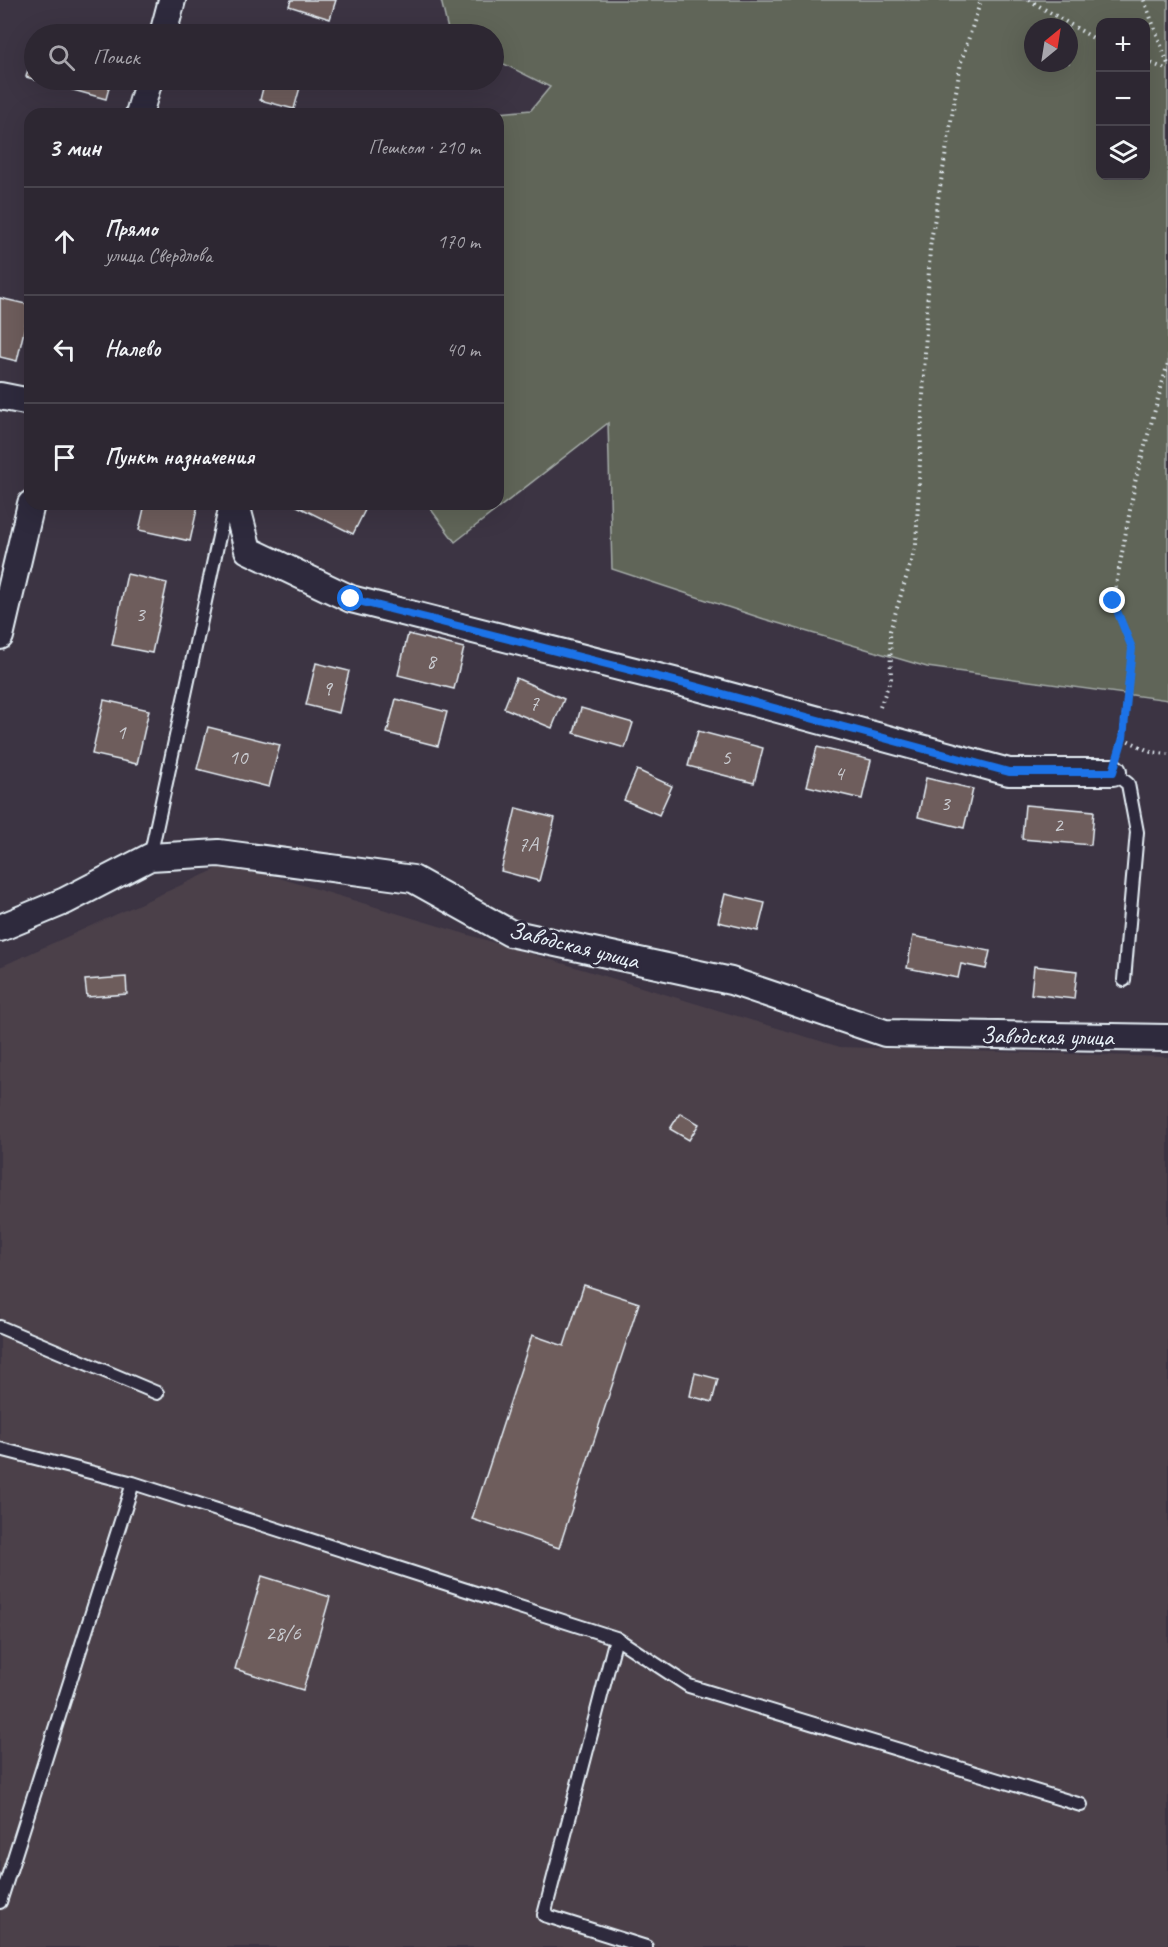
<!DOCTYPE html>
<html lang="ru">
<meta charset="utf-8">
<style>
:root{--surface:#2d2732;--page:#352f3a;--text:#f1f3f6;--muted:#a7a5ac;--line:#48444d}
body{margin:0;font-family:Caveat,sans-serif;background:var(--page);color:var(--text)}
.controls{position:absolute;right:18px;top:18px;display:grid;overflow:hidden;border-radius:12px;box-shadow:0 6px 24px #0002}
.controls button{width:54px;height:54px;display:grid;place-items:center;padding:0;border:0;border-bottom:2px solid var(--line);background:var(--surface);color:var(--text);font:30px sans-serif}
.compass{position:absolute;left:1024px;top:18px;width:54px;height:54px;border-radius:50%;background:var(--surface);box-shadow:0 6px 24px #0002;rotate:30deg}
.stop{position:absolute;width:18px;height:18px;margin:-14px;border:4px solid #1a73e8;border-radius:50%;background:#fff}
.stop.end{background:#1a73e8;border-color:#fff;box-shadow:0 2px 6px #0008}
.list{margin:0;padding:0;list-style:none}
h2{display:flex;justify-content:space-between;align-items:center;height:78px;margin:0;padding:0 24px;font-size:26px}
h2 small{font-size:20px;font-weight:400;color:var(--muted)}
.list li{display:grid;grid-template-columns:39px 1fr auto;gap:18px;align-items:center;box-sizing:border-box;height:108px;padding:0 24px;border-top:2px solid var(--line)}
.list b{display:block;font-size:22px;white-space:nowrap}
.list p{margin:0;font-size:20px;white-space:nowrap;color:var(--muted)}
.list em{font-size:20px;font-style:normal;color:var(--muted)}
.icon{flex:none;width:33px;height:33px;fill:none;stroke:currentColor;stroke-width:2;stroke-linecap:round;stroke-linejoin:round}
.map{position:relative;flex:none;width:1168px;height:1947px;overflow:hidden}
.search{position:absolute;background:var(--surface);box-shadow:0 6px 24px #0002;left:24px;top:24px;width:480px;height:66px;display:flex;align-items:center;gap:15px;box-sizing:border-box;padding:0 21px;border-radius:33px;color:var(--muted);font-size:22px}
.panel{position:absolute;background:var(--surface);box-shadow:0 6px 24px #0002;left:24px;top:108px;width:480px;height:402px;border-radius:18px}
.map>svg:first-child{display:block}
</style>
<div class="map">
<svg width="1168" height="1947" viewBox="0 0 1168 1947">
<rect width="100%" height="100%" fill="#3c3443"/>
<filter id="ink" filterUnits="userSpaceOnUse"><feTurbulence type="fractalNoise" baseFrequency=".0167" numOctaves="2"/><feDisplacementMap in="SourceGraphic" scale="12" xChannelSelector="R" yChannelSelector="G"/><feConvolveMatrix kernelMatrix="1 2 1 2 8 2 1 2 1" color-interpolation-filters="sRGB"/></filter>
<g filter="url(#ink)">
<!-- built -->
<path fill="#4b404a" d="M 230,863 L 840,1047 L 1168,1057 L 1168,1947 L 0,1947 L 0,967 Z"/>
<!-- green -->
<path fill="#616558" stroke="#a4aba8" stroke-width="1.5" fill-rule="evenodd" d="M 441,0 L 1168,0 L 1168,700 L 927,667 L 764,619 L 612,569 L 608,423 L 455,542 L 427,504 L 498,504 L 498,114 L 488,114 L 531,110 L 550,87 L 494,59 L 494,34 L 449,34 ZM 1100,22 L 1146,22 L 1146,176 L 1100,176 ZM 1033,27 L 1069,27 L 1069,63 L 1033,63 Z"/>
<!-- building -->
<path fill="#6e5d5b" stroke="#e8f1f8" stroke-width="1.5" d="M 291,0 L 336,0 L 330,19 L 289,6 Z
M 34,47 L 34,80 L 111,80 L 106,99 L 26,77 Z
M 265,80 L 302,80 L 294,109 L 260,100 Z
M 0,298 L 30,305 L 17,361 L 0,357 Z
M 145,504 L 198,505 L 190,541 L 139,530 Z
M 293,504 L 368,504 L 353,534 Z
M 127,574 L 167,583 L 152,653 L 112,645 Z
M 408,634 L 464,648 L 454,689 L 398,675 Z
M 316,663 L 349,671 L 339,713 L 306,705 Z
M 516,678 L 564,699 L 552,728 L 504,708 Z
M 396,699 L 447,712 L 438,746 L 387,733 Z
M 104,700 L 149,710 L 137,764 L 92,754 Z
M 581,708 L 633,723 L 625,748 L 574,733 Z
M 208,727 L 280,745 L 269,787 L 197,769 Z
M 698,731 L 763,748 L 754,783 L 688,766 Z
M 817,747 L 871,760 L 862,799 L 807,786 Z
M 637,770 L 672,786 L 659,815 L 624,800 Z
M 926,778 L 973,789 L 964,828 L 918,817 Z
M 1025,805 L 1094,811 L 1091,845 L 1022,839 Z
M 516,808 L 555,818 L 539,881 L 501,871 Z
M 725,894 L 765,903 L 758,931 L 718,922 Z
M 913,936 L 990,951 L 986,969 L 961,964 L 958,978 L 907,968 Z
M 1034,966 L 1077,971 L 1074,999 L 1031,994 Z
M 126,977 L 127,994 L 87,997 L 85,980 Z
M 680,1113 L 699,1124 L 689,1140 L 670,1129 Z
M 584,1285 L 639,1303 L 559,1548 L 472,1519 L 532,1335 L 564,1346 Z
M 695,1373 L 718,1379 L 712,1402 L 690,1396 Z
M 262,1576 L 330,1597 L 303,1690 L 235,1669 Z"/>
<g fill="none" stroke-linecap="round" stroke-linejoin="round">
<!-- lane casing -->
<g stroke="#e8f1f8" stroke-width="16">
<path id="lane" d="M 1113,772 L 1128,784 L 1137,832 L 1124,980
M 150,857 L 226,504
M 0,1327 L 157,1393
M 0,1449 L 133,1483
M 616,1638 L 544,1915 L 646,1947
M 0,1902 L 133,1483 L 616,1638 L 689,1686 L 1081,1805"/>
</g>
<!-- street casing -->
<g stroke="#e8f1f8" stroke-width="30">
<path id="street" d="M 163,34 L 172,0
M 139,114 L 149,80
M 0,396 L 30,402
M 236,504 L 248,550 L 351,599 L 686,684 L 1009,772 L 1113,772
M 0,636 L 31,504
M 0,928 L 65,901 L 150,857 L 219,853 L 413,879 L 510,933 L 731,981 L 885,1033 L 1168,1038"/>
</g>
<!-- path -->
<path stroke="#e8f1f8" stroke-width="4" stroke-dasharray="1.5 4.5" stroke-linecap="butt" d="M 1029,0 L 1100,42
M 1144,0 L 1168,64
M 1146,61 L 1168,70
M 880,707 L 891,678 L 890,631 L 916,545 L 930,247 L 961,62 L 981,0
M 1123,738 L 1151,752 L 1168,754
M 1121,745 L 1132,648 L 1113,601 L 1136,478 L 1168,363"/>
<!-- lane -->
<use href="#lane" stroke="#2f2a3d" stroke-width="12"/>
<!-- street -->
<use href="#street" stroke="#2f2a3d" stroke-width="26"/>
</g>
</g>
<g fill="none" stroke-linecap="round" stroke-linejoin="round" filter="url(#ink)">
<!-- route -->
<path stroke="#1a73e8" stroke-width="8" d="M 351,599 L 686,684 L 1009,772 L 1113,772 L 1123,738 L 1132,648 L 1113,601"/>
</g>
<g text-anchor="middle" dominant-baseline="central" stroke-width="6" stroke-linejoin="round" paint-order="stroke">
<!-- number labels -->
<g font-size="21" fill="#caccd1">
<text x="140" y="614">3</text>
<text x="431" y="661">8</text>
<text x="327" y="688">9</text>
<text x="534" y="703">7</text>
<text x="121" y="732">1</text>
<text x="238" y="757">10</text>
<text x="726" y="757">5</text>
<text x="839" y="773">4</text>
<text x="945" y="803">3</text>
<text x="1058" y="825">2</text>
<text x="528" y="844">7А</text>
<text x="283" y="1633">28/6</text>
</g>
<!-- street labels -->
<g font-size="24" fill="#e8f1f8" stroke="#2f2a3d">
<text transform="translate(574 945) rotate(14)">Заводская улица</text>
<text transform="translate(1047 1036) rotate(1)">Заводская улица</text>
</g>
</g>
</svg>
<div class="controls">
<button>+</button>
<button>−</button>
<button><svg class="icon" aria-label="layers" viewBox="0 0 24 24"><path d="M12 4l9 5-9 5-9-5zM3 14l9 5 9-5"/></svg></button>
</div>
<svg class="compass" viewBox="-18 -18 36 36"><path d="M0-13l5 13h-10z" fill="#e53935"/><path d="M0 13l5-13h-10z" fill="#a7a5ac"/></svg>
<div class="stop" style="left:351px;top:599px"></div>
<div class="stop end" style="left:1113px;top:601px"></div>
<div class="search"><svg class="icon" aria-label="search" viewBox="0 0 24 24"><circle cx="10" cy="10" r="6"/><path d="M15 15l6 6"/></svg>Поиск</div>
<section class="panel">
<h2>3 мин<small>Пешком · 210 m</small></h2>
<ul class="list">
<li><svg class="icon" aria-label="ahead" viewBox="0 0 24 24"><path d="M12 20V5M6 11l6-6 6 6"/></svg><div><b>Прямо</b><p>улица Свердлова</p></div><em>170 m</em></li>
<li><svg class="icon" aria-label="left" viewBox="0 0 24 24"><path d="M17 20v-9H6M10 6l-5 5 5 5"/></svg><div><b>Налево</b></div><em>40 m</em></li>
<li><svg class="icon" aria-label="arrive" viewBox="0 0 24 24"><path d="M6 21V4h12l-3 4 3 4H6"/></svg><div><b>Пункт назначения</b></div></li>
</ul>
</section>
</div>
